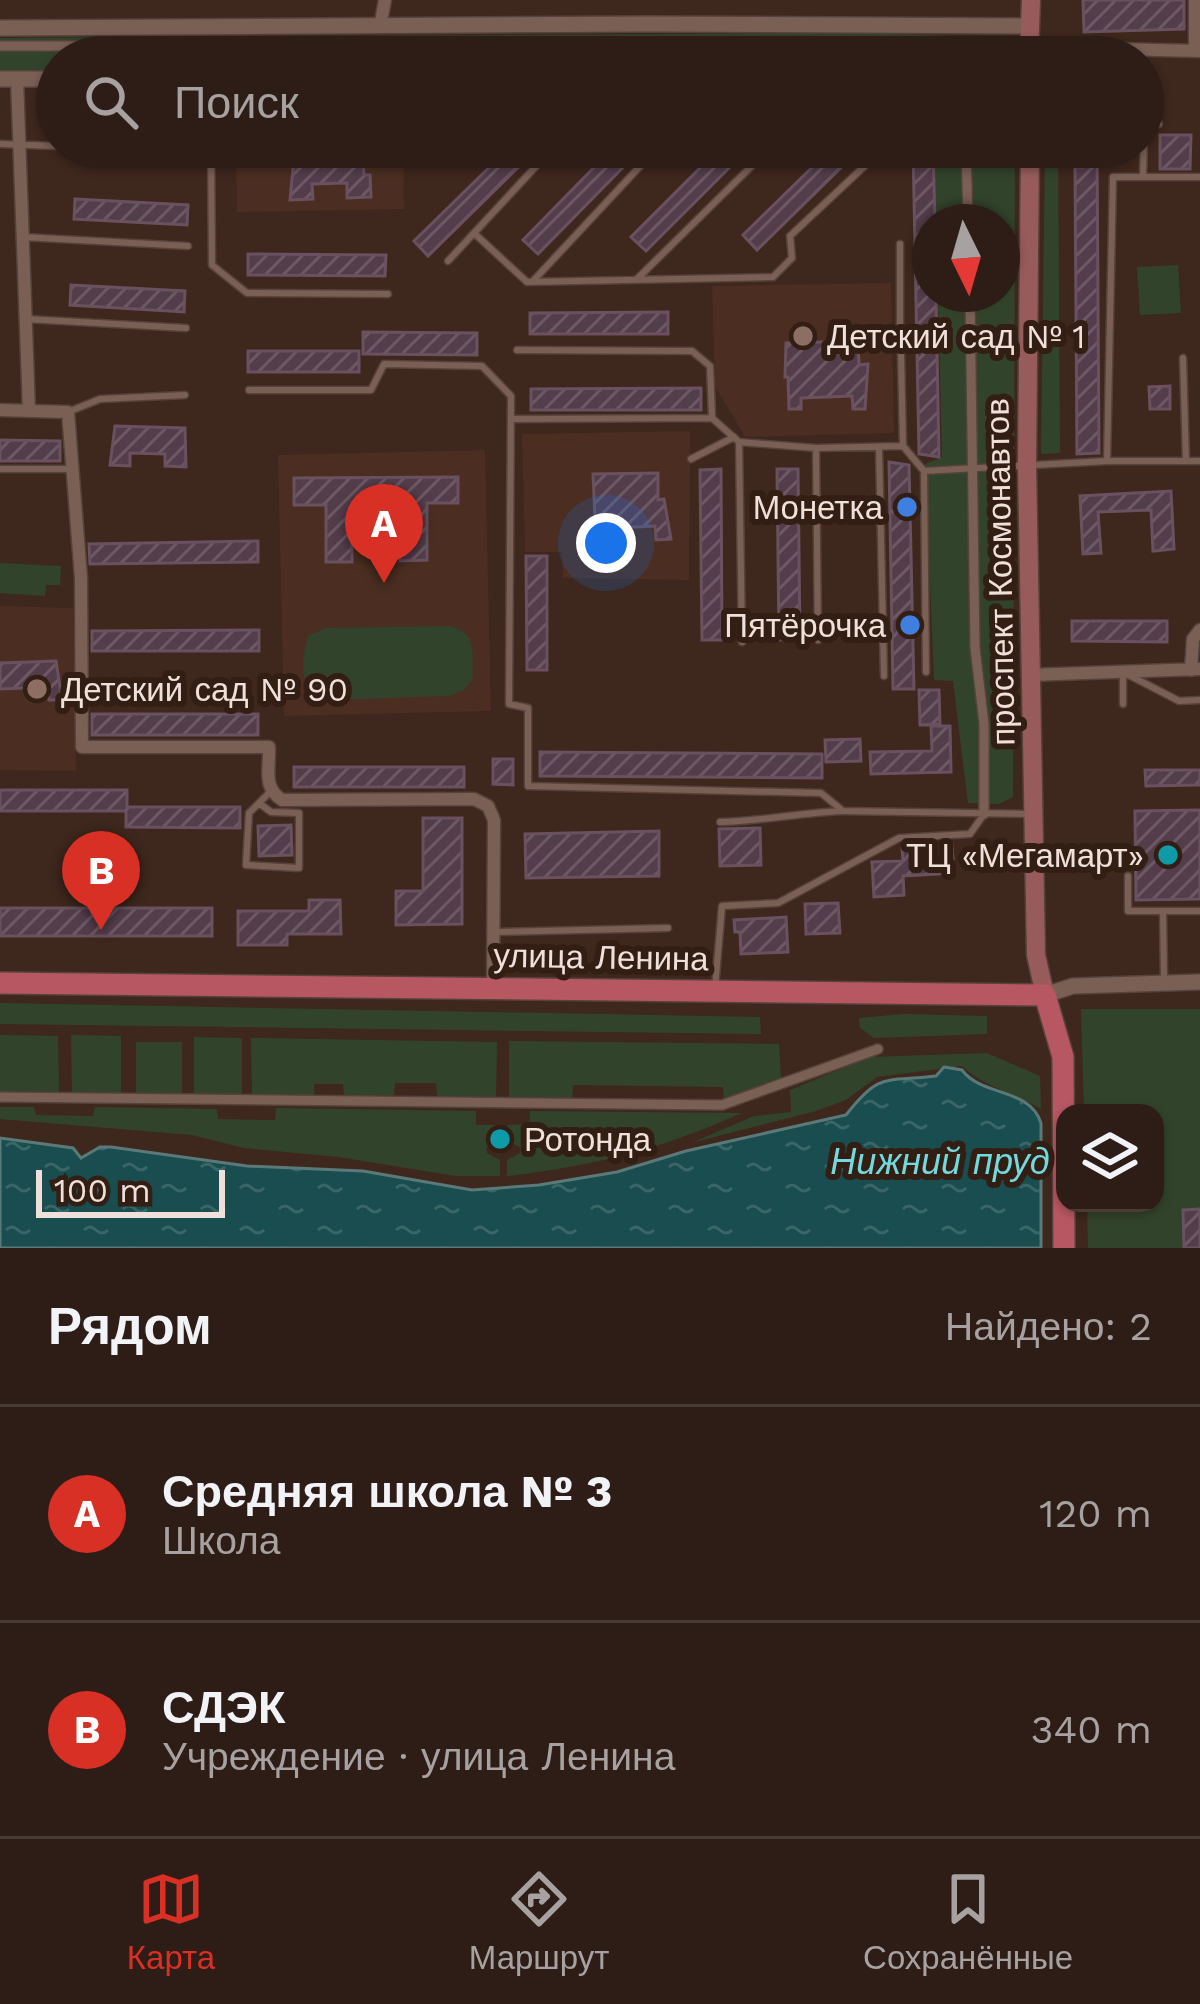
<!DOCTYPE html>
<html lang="ru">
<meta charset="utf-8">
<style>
:root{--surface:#2e1d16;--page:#3a2a23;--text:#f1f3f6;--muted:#a7a2a1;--line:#493b35;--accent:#d93025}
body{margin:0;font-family:"Work Sans",sans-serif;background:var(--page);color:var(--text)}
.controls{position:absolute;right:36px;bottom:36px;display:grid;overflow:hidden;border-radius:24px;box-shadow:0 3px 9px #0004}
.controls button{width:108px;height:108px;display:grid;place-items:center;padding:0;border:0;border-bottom:3px solid var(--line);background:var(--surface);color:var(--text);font:60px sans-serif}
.compass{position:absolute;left:912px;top:204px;width:108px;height:108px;border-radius:50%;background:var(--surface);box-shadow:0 3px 9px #0004;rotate:175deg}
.scale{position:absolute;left:36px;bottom:30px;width:189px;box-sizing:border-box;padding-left:12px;border:6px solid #f0e0da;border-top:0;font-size:33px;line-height:42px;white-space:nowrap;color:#f0e0da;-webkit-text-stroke:9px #331e14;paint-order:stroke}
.you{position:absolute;left:606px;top:543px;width:42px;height:42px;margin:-30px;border:9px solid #fff;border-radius:50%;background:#1a73e8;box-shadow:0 0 0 18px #1a73e833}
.badge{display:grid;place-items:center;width:78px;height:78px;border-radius:50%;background:var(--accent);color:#fff;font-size:39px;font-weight:700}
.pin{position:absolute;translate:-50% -99px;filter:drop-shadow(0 3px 6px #0008)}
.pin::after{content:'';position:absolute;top:63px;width:42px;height:36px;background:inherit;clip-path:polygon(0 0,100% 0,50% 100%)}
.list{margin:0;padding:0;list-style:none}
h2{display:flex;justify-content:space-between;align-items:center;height:156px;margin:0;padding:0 48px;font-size:51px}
h2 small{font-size:39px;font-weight:400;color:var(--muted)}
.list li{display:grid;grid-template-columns:78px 1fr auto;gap:36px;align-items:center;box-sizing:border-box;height:216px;padding:0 48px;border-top:3px solid var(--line)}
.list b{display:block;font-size:45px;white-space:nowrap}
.list p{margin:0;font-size:39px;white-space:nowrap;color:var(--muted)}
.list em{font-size:39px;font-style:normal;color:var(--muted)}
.icon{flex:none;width:66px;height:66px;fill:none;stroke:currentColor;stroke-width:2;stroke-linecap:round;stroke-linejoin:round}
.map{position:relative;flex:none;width:1200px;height:1248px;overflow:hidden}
.search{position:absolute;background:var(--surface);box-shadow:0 3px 9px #0004;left:36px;right:36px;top:36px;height:132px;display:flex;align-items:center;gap:30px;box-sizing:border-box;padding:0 42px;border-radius:66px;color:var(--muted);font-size:45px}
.sheet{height:588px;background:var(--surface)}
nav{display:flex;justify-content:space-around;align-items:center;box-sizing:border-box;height:168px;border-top:3px solid var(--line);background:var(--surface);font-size:33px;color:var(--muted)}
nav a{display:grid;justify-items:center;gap:6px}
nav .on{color:var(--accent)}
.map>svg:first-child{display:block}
</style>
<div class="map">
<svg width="1200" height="1248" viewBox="0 0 1200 1248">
<defs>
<pattern id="water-ripples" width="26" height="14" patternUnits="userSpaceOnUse" patternTransform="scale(3)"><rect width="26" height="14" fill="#194d4f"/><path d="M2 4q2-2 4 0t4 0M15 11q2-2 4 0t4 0" fill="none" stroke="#3b6668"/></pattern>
<pattern id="building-hatch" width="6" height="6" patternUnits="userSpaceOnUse" patternTransform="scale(3)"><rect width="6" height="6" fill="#543d4b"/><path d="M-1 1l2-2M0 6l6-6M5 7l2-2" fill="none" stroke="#6d5964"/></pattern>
</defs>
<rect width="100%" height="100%" fill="#3e271d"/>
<!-- built -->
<path fill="#4b2e21" d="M 236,147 L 403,147 L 404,209 L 237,212 Z
M 891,283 L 894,433 L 745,437 L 715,386 L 712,286 Z
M 690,431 L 689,580 L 563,578 L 562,552 L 525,552 L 522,434 Z
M 485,450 L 491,711 L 284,716 L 278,455 Z
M 0,606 L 73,608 L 76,771 L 0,770 Z"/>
<!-- green -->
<path fill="#32432b" d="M 864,33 L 1011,38 L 1017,56 L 57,57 L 57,74 L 0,74 L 0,38 Z
M 934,147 L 1015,147 L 1013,797 L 999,804 L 968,803 L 953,681 L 934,680 L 925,464 L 942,457 L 938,294 L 1002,294 L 1002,222 L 936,222 Z
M 1045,147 L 1058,147 L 1060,453 L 1041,454 Z
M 1178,265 L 1181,313 L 1140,315 L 1137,267 Z
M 0,563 L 61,566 L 60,585 L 46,585 L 45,596 L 0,593 Z
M 449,626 C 478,632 472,655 473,679 L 464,690 L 449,696 L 327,700 C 299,692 299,660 309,635 L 327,628 Z
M 0,1003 L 760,1017 L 761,1034 L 0,1024 Z
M 1081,1009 L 1200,1009 L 1200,1248 L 1088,1248 L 1087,1203 L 1155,1203 L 1155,1113 L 1084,1113 Z
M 904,1014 L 987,1016 L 987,1034 L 874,1038 L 860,1028 L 859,1018 Z
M 0,1035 L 58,1036 L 59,1092 L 0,1091 Z
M 71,1035 L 121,1036 L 121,1093 L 72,1093 Z
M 194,1037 L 242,1038 L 242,1094 L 194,1094 Z
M 251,1038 L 497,1042 L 496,1097 L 437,1096 L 436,1083 L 395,1083 L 394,1095 L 344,1095 L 343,1084 L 314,1084 L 314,1095 L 252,1094 Z
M 509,1041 L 779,1044 L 781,1079 L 724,1100 L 723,1087 L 573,1085 L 572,1099 L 509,1097 Z
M 136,1042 L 182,1042 L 182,1094 L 136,1094 Z
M 987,1053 L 1040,1076 L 1041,1109 C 1016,1094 982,1086 962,1066 L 877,1077 L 846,1100 L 816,1111 L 691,1143 L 754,1116 L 791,1112 L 790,1090 L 869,1057 Z
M 0,1107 L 34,1107 L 36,1115 L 93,1116 L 95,1107 L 217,1109 L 218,1119 L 275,1120 L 276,1108 L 476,1111 L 476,1125 L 499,1125 L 499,1141 L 486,1148 L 487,1153 L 500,1160 L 500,1176 L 456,1176 L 338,1157 L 244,1148 L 192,1135 L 0,1119 Z
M 530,1111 L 742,1113 C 661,1149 595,1166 507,1176 L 507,1160 L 520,1153 L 520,1147 L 506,1141 L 507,1125 L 530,1124 Z"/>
<!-- water -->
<path fill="url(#water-ripples)" stroke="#5a7979" stroke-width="3" d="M 944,1067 L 962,1070 C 982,1097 1029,1087 1041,1123 L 1041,1248 L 0,1248 L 0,1138 L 73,1148 L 81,1158 L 100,1147 L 111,1147 L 247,1166 L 363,1171 L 472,1190 L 539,1185 L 617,1172 L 686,1151 L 846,1115 C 880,1072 883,1082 936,1076 Z"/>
<!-- building -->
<path fill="url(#building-hatch)" stroke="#69515f" stroke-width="3" d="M 1083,0 L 1184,0 L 1184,29 L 1084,32 Z
M 1160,135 L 1191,135 L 1190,169 L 1160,169 Z
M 510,147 L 539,147 L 428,256 L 414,241 Z
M 614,147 L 643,147 L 538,254 L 523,240 Z
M 721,147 L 750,147 L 646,251 L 631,237 Z
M 833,147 L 862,147 L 757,250 L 743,235 Z
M 913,147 L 933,147 L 935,222 L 930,222 L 930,294 L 936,294 L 939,457 L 919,454 Z
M 1083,147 L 1097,147 L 1099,453 L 1077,454 L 1075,167 L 1083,167 Z
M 363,156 L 364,175 L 370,175 L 371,197 L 347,198 L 347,183 L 312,184 L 313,199 L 290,200 L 294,158 Z
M 75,199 L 188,205 L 187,225 L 74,219 Z
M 248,254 L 386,255 L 385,276 L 248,275 Z
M 71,285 L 185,291 L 184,312 L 70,305 Z
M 668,312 L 668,334 L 530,334 L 530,313 Z
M 363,332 L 477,333 L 477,355 L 363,354 Z
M 858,341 L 859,365 L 868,364 L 865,409 L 853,409 L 852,396 L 801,398 L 801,409 L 789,409 L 788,377 L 785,377 L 786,343 Z
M 248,351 L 359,351 L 359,372 L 248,372 Z
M 1170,386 L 1170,409 L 1150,409 L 1149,387 Z
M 701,388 L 701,410 L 531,410 L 531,389 Z
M 115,426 L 185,428 L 186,467 L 165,466 L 165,454 L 130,453 L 130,466 L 110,465 Z
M 0,440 L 60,441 L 60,461 L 0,461 Z
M 889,462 L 909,465 L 914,689 L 893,689 Z
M 721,469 L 722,640 L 702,640 L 700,470 Z
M 777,469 L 798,469 L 800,639 L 779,640 Z
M 658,473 L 658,500 L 664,499 L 671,539 L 656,540 L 655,526 L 616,528 L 616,539 L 592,540 L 591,518 L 595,518 L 593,474 Z
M 458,477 L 458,503 L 427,503 L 427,560 L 400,561 L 399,505 L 352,505 L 352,562 L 326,562 L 326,505 L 294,505 L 294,478 Z
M 1171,491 L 1174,549 L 1153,551 L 1151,510 L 1098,512 L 1101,553 L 1083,554 L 1080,496 Z
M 258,541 L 258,562 L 90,564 L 89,544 Z
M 526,556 L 547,556 L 547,670 L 527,670 Z
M 1072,621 L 1167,621 L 1167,642 L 1072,641 Z
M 259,630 L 259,651 L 92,651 L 92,631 Z
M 56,661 L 62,700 L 49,700 L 48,687 L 0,689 L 0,663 Z
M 919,690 L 939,690 L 940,724 L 920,725 Z
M 92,714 L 258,714 L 258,735 L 92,735 Z
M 931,726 L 950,726 L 951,772 L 871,774 L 870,752 L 932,751 Z
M 860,739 L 861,761 L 826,762 L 825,740 Z
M 540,752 L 822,754 L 822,778 L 540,776 Z
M 493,759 L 513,759 L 513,785 L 493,784 Z
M 294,767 L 464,767 L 464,787 L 294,787 Z
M 1145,770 L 1200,770 L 1200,785 L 1146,786 Z
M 0,790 L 127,790 L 127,807 L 240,807 L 240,828 L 126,827 L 126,811 L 0,811 Z
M 1200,810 L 1200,899 L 1136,900 L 1135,811 Z
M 423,818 L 462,818 L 462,924 L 396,925 L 396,891 L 423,891 Z
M 291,825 L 292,855 L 259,856 L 258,826 Z
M 760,828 L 761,865 L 720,866 L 719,829 Z
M 659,831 L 659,876 L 526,878 L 525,834 Z
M 952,845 L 954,873 L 903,876 L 904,895 L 874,897 L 872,862 L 903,861 L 902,848 Z
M 309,900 L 340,900 L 341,934 L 287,934 L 287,945 L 238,945 L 238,911 L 309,911 Z
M 838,903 L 840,933 L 806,934 L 805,904 Z
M 0,908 L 212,908 L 212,936 L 0,936 Z
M 786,917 L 788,952 L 741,954 L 740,932 L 735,932 L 734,920 Z
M 1200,1209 L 1200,1248 L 1184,1248 L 1183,1210 Z"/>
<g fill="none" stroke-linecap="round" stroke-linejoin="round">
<!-- service casing -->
<g stroke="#55423a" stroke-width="9">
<path id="service" d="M 1144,124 L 1159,124
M 0,144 L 57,146
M 71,147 L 189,154
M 211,147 L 212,265 L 247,293 L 388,294
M 1143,177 L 1145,91
M 475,234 L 527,282 L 773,277 L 792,258 L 790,236 L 885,147
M 23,237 L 188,246
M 900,244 L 900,342
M 448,261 L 554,147
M 637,279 L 771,147
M 534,280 L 658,147
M 26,319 L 186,328
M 517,350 L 692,351 L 710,366 L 712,416
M 901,354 L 903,446
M 1183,358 L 1186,461
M 249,390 L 371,390 L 384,364 L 482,366 L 511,396 L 509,704 L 528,708 L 528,786 L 821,793 L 843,811 L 1029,814
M 68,412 L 100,399 L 185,395
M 511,419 L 712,418 L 739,442 L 816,448 L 903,446 L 924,471 L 1107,461 L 1200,461
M 739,442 L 742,642
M 879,447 L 884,676
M 816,448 L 818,640
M 691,459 L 734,437
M 1107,461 L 1113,177 L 1200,177
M 0,469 L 72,469
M 924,471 L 926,672
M 1123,704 L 1123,672 L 1179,701 L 1200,700
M 259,803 L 271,812 L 299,813 L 299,868 L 246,865 L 249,813 L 270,792
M 720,822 C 762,821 800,813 841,811
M 1128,876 L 1128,911 L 1163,911
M 494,932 L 668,928
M 1164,979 L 1163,911 L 1200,911
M 715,988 L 722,906 L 778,903 L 899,838 L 970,834 L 984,814"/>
</g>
<!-- pedestrian casing -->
<g stroke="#55423a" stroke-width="12">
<path id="pedestrian" d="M 0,46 L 1007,46
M 966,147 L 968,222
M 970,294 L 975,648 L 984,724 L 984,814
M 0,1097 L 722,1105 L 878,1049"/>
</g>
<!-- minor casing -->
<g stroke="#55423a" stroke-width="15">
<path id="minor" d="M 1195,0 L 1195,49
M 380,27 L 385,0
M 1029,47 L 1200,51
M 17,79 L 29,411
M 0,410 L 68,412 L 81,578 L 82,747 L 269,747 C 270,769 262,787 282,800 L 474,799 L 488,806 L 494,820 L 493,989
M 1191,670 L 1193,639 L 1200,630
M 1029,675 L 1200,669"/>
</g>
<!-- tertiary casing -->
<g stroke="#55423a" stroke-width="18">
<path id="tertiary" d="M 0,28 L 647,24 L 1030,26
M 0,79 L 57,79
M 1045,995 L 1073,986 L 1200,982"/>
</g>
<!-- secondary casing -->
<g stroke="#55423a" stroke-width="21">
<path id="secondary" d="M 1029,57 L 1031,0
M 1030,147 L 1027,465 L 1036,955 L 1045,995"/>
</g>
<!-- primary casing -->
<g stroke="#55423a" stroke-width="24">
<path id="primary" d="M 0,983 L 1045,995 L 1063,1057 L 1064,1248"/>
</g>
<!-- service -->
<use href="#service" stroke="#795f54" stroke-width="6"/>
<!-- pedestrian -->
<use href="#pedestrian" stroke="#795f54" stroke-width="9"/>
<!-- minor -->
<use href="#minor" stroke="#795f54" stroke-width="12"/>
<!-- tertiary -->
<use href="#tertiary" stroke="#795f54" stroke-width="15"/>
<!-- secondary -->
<use href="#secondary" stroke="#985b5b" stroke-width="18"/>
<!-- primary -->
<use href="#primary" stroke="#b75762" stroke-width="21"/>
</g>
<!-- markers -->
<g fill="#8d6e63" stroke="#331e14" stroke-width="4.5">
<circle cx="803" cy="336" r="12"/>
<circle cx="37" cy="689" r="12"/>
</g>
<g fill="#3f7fe0" stroke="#331e14" stroke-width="4.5">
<circle cx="907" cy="507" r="12"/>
<circle cx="910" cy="625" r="12"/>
</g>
<g fill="#0f9aa8" stroke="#331e14" stroke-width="4.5">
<circle cx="1168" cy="855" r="12"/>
<circle cx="500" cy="1139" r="12"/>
</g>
<g text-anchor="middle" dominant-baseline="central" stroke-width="12" stroke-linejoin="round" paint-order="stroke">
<!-- poi labels -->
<g font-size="33" fill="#f0e0da" stroke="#331e14" text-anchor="start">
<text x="827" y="336">Детский сад № 1</text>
<text x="883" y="507" text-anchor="end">Монетка</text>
<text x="886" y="625" text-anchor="end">Пятёрочка</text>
<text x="61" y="689">Детский сад № 90</text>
<text x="1144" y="855" text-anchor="end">ТЦ «Мегамарт»</text>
<text x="524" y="1139">Ротонда</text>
</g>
<!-- street labels -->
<g font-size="33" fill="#f0e0da" stroke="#331e14">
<text transform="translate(1000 572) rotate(-91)">проспект Космонавтов</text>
<text transform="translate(601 957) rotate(1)">улица Ленина</text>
</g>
<!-- water labels -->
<g font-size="36" font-style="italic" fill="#72dade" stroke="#331e14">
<text x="940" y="1162">Нижний пруд</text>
</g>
</g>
</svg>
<div class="controls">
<button><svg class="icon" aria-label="layers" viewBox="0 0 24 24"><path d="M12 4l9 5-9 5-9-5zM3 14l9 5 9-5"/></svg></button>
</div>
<svg class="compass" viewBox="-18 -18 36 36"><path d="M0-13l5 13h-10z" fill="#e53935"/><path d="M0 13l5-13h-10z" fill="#a7a2a1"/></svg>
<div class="scale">100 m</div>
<div class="you"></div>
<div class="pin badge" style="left:384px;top:583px">A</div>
<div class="pin badge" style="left:101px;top:930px">B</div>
<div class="search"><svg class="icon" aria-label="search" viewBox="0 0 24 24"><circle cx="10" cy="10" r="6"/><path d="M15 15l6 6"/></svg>Поиск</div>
</div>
<section class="sheet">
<h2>Рядом<small>Найдено: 2</small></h2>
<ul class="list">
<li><span class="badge">A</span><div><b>Средняя школа № 3</b><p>Школа</p></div><em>120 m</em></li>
<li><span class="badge">B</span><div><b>СДЭК</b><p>Учреждение · улица Ленина</p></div><em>340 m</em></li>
</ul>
</section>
<nav>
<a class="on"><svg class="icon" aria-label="map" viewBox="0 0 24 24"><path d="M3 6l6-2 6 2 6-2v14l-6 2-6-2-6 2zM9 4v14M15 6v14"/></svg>Карта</a>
<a><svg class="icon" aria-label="directions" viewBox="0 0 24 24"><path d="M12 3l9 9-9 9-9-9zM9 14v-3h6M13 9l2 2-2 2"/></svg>Маршрут</a>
<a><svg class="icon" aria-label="saved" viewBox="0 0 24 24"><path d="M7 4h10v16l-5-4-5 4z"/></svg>Сохранённые</a>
</nav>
